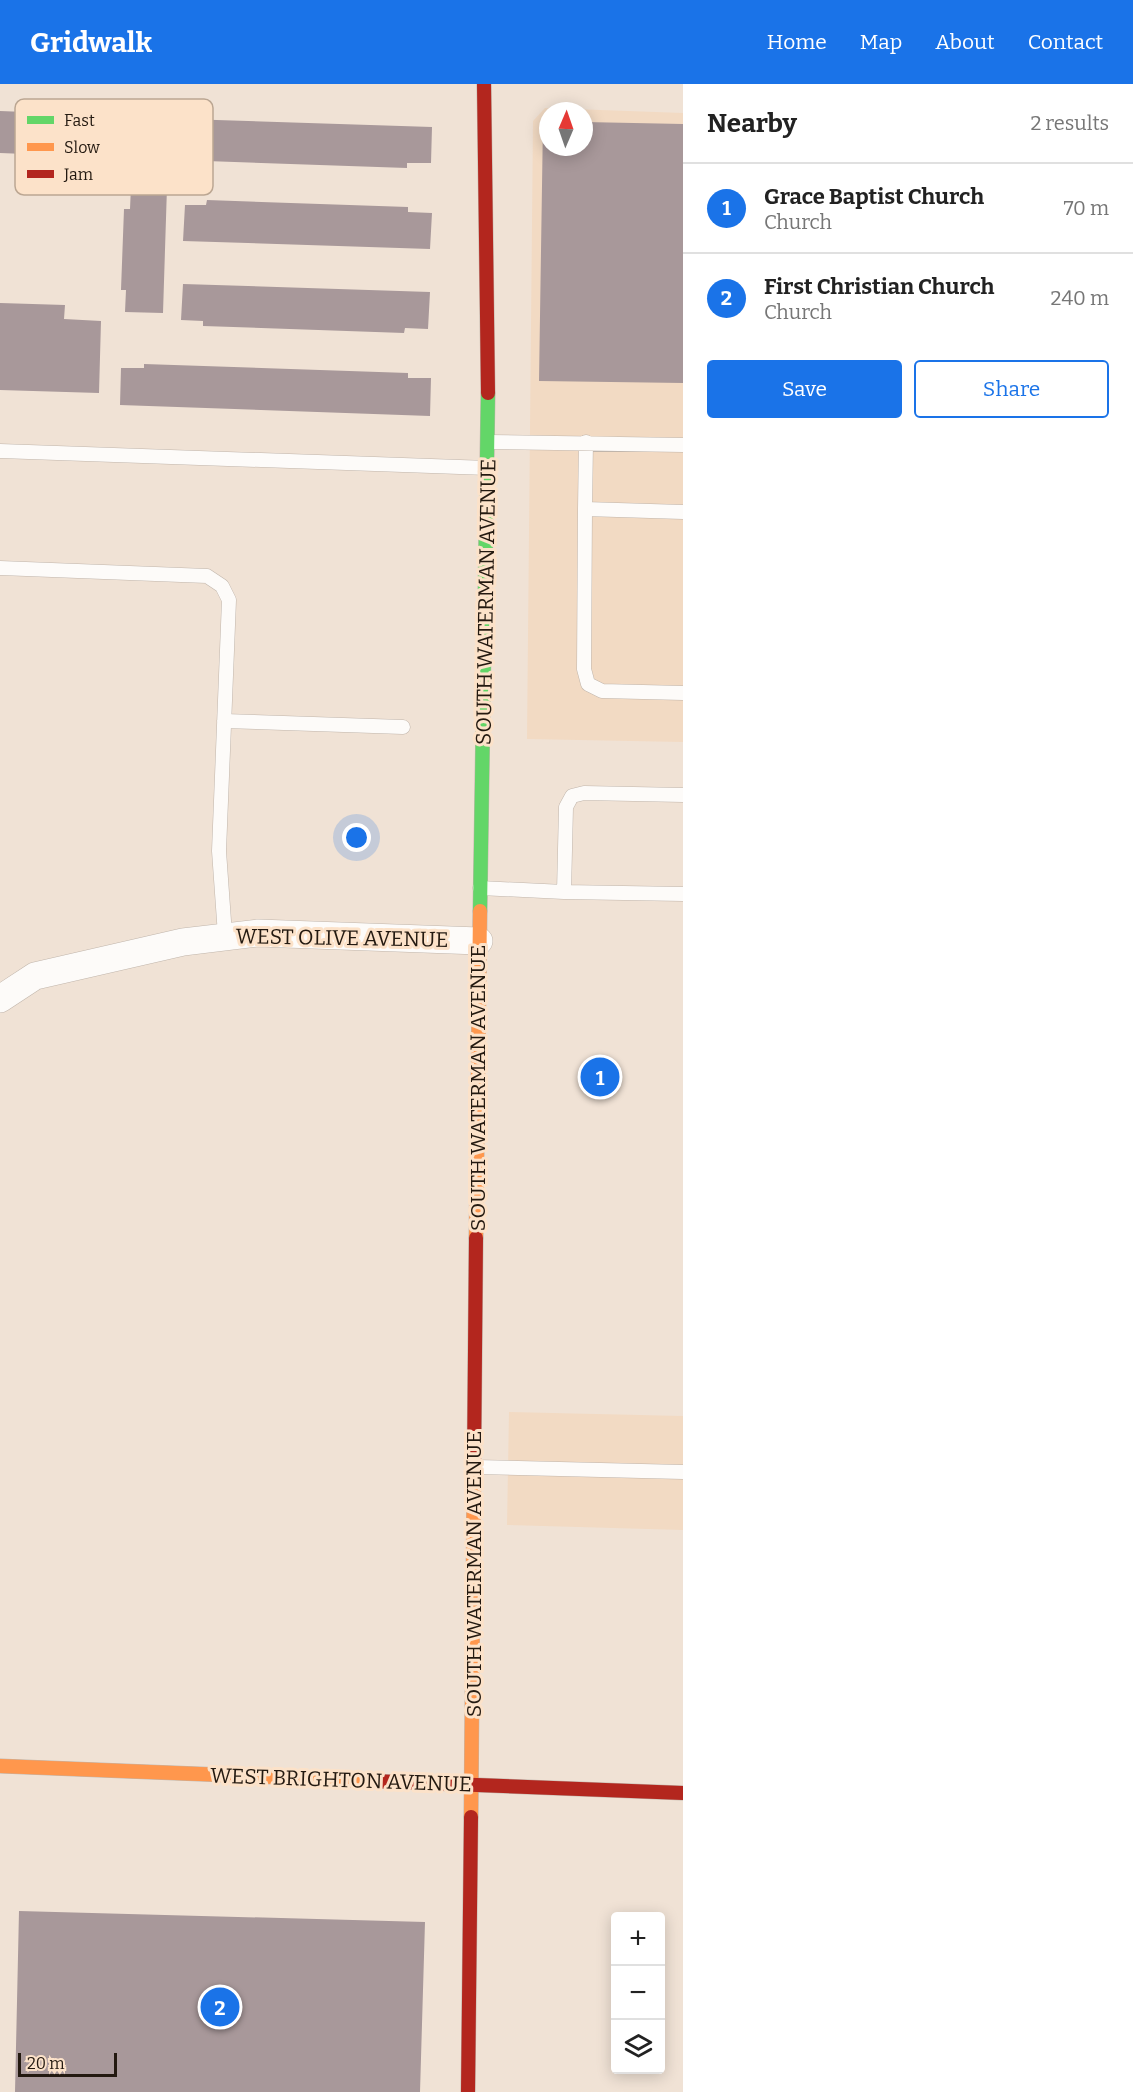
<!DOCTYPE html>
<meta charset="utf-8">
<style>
:root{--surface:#fff;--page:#f6f6f6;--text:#222;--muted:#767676;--line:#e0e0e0;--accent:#1a73e8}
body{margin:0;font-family:Bitter,serif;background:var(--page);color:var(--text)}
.controls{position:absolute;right:18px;bottom:18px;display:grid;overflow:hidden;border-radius:6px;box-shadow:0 3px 15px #0003}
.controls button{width:54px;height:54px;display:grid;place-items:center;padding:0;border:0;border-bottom:2px solid var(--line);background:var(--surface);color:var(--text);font:30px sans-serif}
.compass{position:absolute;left:539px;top:18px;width:54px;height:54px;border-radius:50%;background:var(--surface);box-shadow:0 3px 15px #0003;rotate:2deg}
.scale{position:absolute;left:18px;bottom:15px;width:99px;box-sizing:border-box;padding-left:6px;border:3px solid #231910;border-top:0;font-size:16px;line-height:21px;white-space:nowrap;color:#231910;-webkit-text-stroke:4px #fce2c9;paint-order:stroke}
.you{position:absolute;left:357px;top:754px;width:21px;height:21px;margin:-15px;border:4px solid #fff;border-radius:50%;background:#1a73e8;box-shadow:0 0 0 9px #1a73e833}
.badge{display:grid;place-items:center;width:39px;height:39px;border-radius:50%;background:var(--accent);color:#fff;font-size:20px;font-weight:700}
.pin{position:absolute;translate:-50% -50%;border:3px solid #fff;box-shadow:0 2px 6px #0006}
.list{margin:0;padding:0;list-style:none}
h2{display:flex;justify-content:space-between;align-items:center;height:78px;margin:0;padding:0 24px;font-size:26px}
h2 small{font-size:20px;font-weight:400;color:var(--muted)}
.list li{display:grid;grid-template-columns:39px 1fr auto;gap:18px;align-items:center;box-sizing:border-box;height:90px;padding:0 24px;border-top:2px solid var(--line)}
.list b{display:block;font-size:22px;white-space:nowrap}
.list p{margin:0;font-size:20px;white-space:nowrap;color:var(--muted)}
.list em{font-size:20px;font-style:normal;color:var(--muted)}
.actions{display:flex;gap:12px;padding:18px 24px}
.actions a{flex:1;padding:14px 0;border:2px solid var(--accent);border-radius:6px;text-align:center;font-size:21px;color:var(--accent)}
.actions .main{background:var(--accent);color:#fff}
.icon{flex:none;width:33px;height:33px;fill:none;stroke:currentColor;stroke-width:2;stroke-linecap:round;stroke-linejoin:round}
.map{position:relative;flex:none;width:683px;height:2008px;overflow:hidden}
header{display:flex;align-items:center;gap:36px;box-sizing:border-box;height:84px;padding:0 30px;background:var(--accent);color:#fff}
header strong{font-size:28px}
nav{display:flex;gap:33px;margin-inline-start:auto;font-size:21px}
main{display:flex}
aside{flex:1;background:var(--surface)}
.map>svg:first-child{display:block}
</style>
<header>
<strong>Gridwalk</strong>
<nav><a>Home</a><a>Map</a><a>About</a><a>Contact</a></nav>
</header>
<main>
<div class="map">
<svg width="683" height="2008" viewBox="0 0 683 2008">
<rect width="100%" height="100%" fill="#f0e2d5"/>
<!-- built -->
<path fill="#f2dac3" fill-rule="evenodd" d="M 545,24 L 683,29 L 683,658 L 527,655 L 533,37 ZM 548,27 L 584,27 L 584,63 L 548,63 Z
M 509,1328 L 683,1332 L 683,1446 L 507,1441 Z"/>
<!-- building -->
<path fill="#a8989a" d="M 0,27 L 176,34 L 175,71 L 151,70 L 151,75 L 0,69 Z
M 185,35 L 432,43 L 431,79 L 407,79 L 407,84 L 206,77 L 206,71 L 184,70 Z
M 543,37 L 548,37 L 548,63 L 584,63 L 584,38 L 683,40 L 683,299 L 539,297 Z
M 131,102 L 167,103 L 163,229 L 125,228 L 126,206 L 121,206 L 124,125 L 130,125 Z
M 207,116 L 408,123 L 408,128 L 432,129 L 430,165 L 183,157 L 185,121 L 206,121 Z
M 183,200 L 430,208 L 428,245 L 405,244 L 404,249 L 203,242 L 203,237 L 181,236 Z
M 0,219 L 65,221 L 64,235 L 101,237 L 99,309 L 0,306 Z
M 144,280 L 408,289 L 408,294 L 431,294 L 430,332 L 120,321 L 121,284 L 144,284 Z
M 19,1827 L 425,1838 L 420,2008 L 15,2008 Z"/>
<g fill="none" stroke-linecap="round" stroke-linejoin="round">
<!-- lane casing -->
<g stroke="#c0b5ab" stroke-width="15">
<path id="lane" d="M 489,358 L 683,361
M 586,358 L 585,425 L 683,428
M 0,367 L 488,384
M 585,425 L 584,585 L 588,600 L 602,607 L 683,609
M 0,484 L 207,492 L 222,502 L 229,516 L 219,767 L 225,851
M 224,637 L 403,643
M 683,711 L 584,709 L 572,712 L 566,723 L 564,808 L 683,810
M 480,804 L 564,808
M 475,1383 L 683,1388"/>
</g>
<!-- street casing -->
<g stroke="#c0b5ab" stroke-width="28">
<path id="street" d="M 0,915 L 35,892 L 183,858 L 258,849 L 479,857"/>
</g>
<!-- fast casing -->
<g stroke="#c0b5ab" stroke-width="15">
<path id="fast" d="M 480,827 L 488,309"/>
</g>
<!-- slow casing -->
<g stroke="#c0b5ab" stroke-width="15">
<path id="slow" d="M 476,1154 L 480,827
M 0,1682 L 371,1697
M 471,1733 L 474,1381"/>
</g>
<!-- jam casing -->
<g stroke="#c0b5ab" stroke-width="15">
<path id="jam" d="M 484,0 L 488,309
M 474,1381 L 476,1154
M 371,1697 L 683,1709
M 468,2008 L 471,1733"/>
</g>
<!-- lane -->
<use href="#lane" stroke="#fdfbf9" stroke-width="14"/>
<!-- street -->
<use href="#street" stroke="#fdfbf9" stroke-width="27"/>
<!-- fast -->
<use href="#fast" stroke="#63d668" stroke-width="14"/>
<!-- slow -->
<use href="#slow" stroke="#ff974d" stroke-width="14"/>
<!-- jam -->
<use href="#jam" stroke="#b3261e" stroke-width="14"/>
</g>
<g text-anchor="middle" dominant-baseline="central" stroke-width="6" stroke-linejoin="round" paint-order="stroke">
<!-- street labels -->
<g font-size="21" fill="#231910" stroke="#fce2c9">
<text transform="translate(486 518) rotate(-89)">SOUTH WATERMAN AVENUE</text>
<text transform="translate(342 854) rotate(1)">WEST OLIVE AVENUE</text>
<text transform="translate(478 1004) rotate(-90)">SOUTH WATERMAN AVENUE</text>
<text transform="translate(474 1490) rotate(-90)">SOUTH WATERMAN AVENUE</text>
<text transform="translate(341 1696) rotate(2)">WEST BRIGHTON AVENUE</text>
</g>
</g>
<!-- legend -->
<rect x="15" y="15" width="198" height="96" rx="9" fill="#fce2c9" stroke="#bba692" stroke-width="1.5"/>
<rect x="27" y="32" width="27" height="8" fill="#63d668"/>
<rect x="27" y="59" width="27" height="8" fill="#ff974d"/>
<rect x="27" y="86" width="27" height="8" fill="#b3261e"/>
<g font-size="16" fill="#231910">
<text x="64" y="42">Fast</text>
<text x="64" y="69">Slow</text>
<text x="64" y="96">Jam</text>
</g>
</svg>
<div class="controls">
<button>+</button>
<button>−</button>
<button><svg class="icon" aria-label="layers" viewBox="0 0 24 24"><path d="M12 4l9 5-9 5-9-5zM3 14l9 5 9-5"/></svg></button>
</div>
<svg class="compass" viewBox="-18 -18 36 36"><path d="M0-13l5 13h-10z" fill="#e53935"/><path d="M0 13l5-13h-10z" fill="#767676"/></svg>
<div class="scale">20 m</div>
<div class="you"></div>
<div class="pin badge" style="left:600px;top:993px">1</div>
<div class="pin badge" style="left:220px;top:1923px">2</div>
</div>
<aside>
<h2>Nearby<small>2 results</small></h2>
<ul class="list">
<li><span class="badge">1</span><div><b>Grace Baptist Church</b><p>Church</p></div><em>70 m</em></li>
<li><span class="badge">2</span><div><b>First Christian Church</b><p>Church</p></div><em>240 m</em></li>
</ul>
<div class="actions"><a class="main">Save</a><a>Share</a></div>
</aside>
</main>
